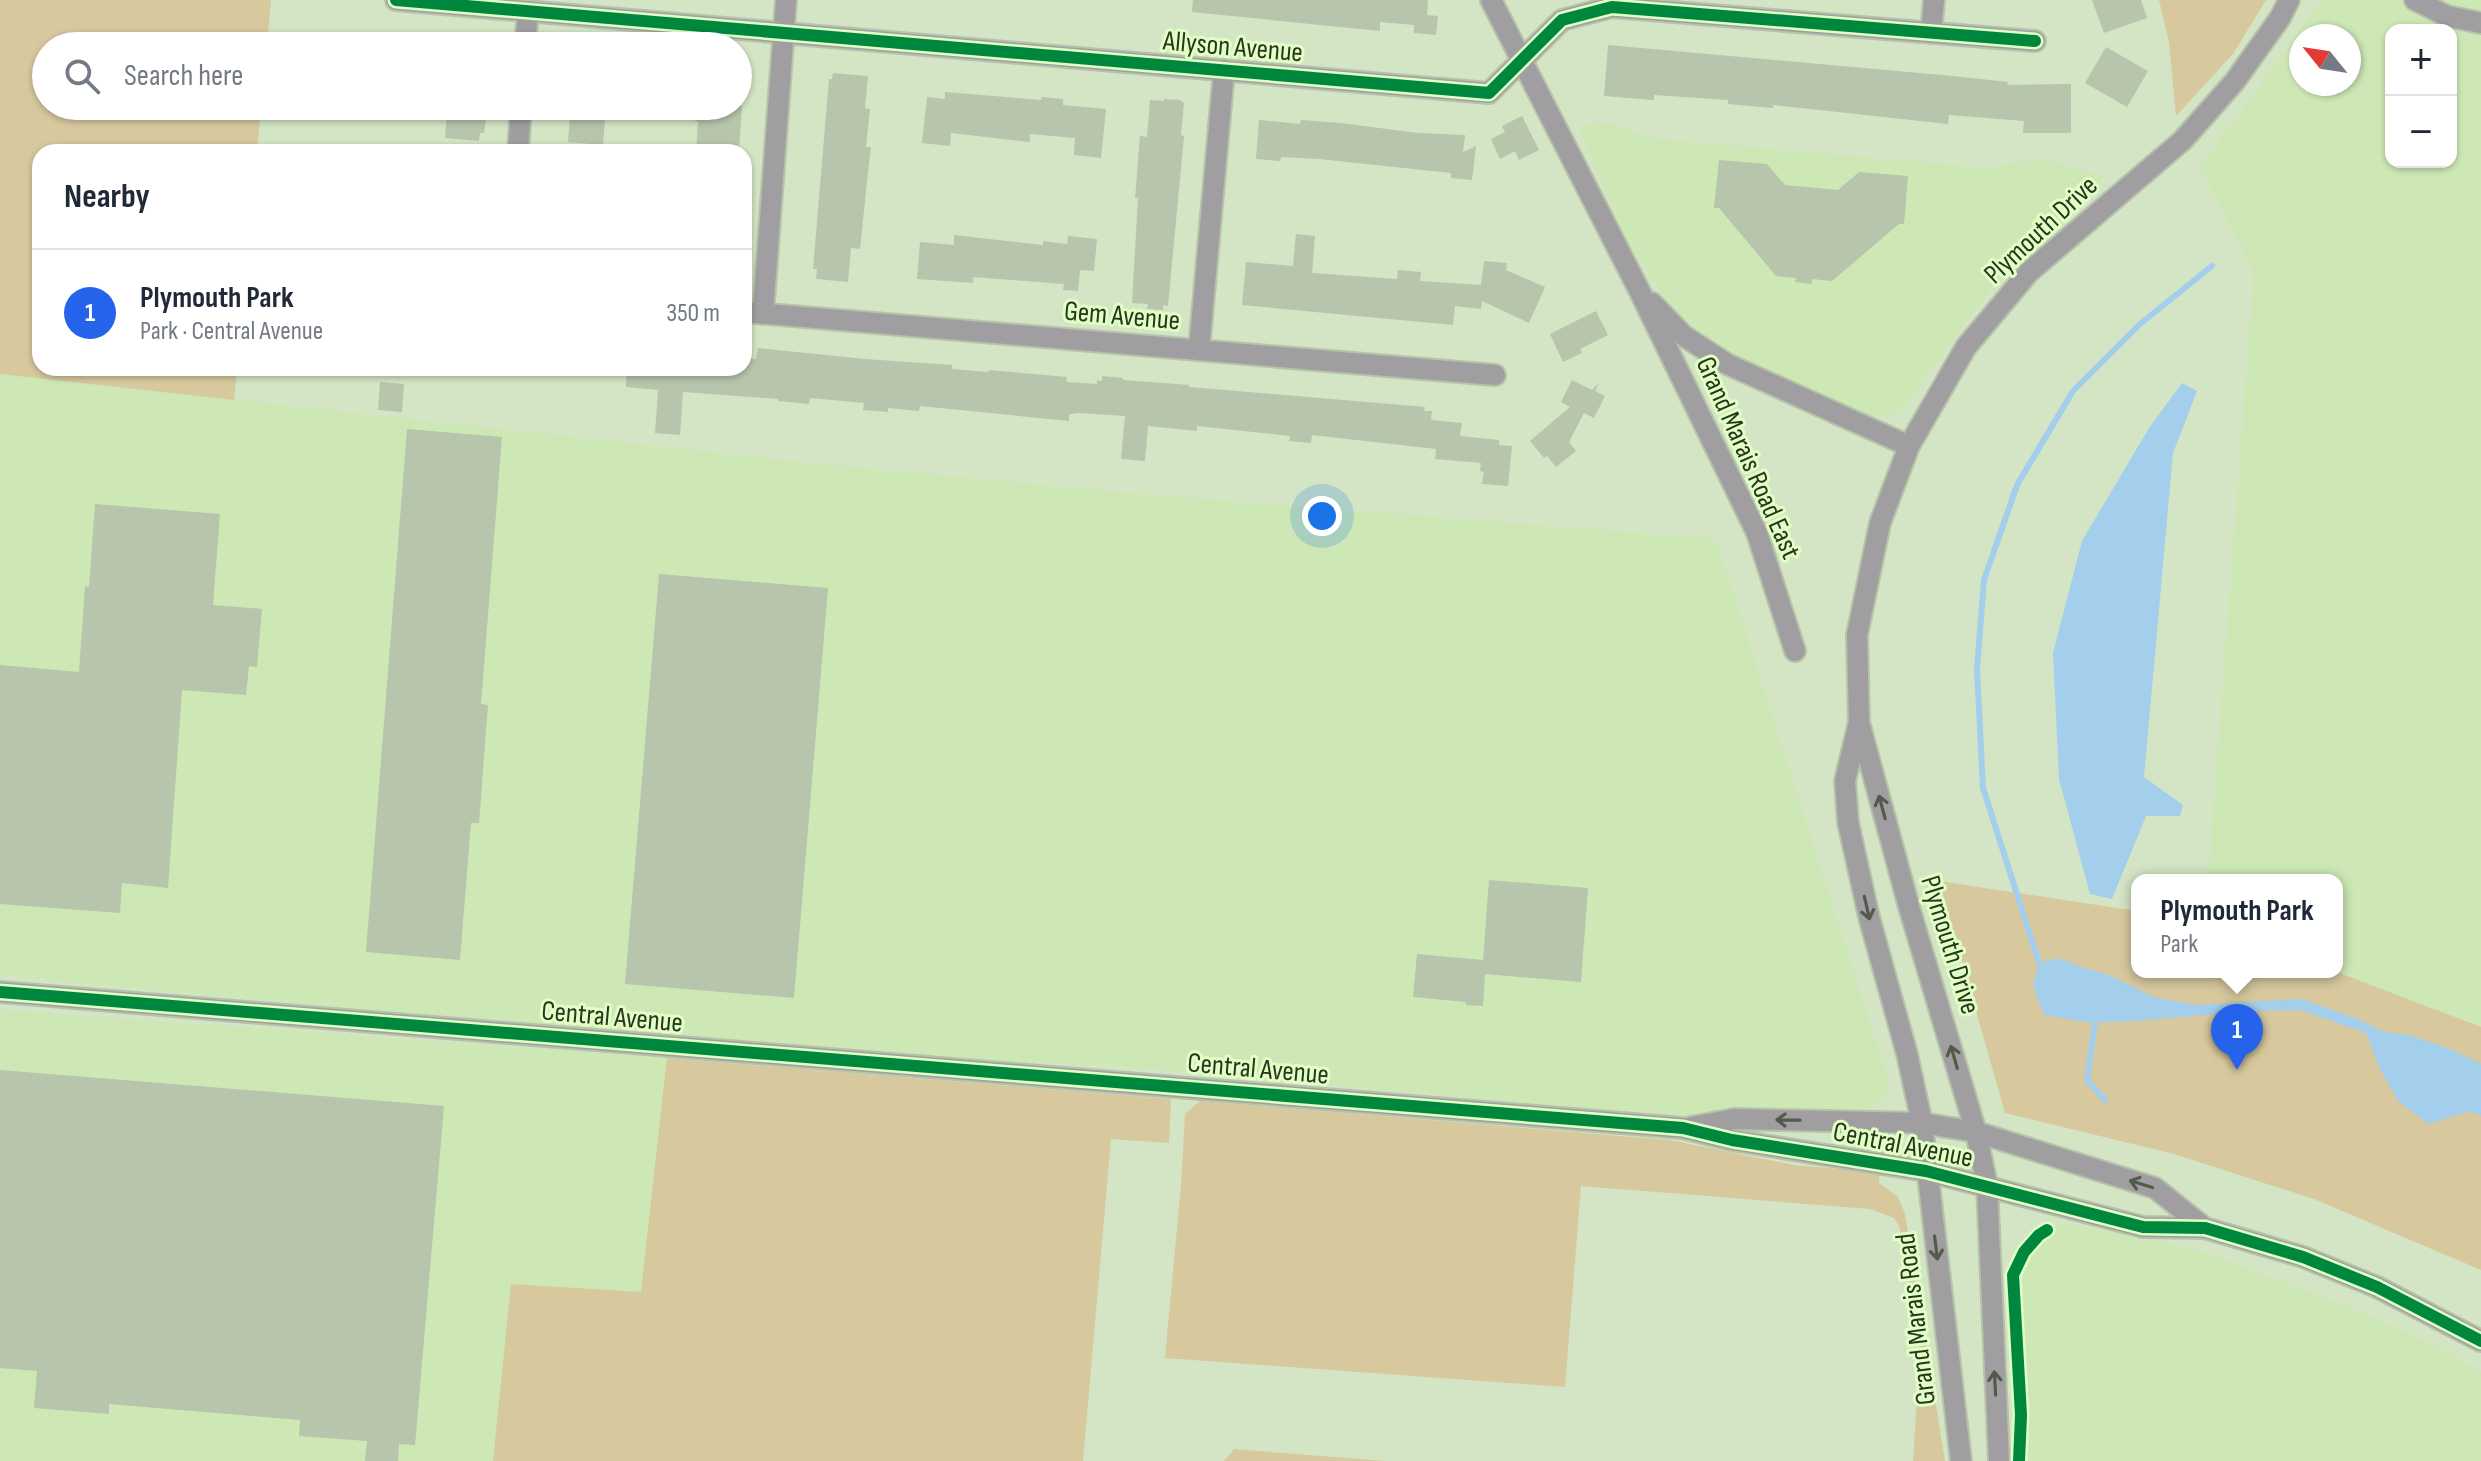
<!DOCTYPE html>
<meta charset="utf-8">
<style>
:root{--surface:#fff;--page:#f6f6f7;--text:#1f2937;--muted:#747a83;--line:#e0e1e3;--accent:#2563eb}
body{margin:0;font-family:"Sofia Sans Condensed",sans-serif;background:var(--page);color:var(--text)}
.controls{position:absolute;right:24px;top:24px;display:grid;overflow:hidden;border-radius:16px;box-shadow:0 2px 6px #0004}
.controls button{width:72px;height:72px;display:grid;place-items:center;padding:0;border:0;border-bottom:2px solid var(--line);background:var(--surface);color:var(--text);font:40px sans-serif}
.compass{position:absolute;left:2289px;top:24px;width:72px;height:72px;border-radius:50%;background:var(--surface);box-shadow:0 2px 6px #0004;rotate:300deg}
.you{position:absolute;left:1322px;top:516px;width:28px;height:28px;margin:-20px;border:6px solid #fff;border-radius:50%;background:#1a73e8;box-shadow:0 0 0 12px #1a73e833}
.badge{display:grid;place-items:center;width:52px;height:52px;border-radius:50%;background:var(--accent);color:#fff;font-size:26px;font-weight:700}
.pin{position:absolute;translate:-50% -66px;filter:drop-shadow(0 2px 4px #0008)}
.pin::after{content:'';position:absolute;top:42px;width:28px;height:24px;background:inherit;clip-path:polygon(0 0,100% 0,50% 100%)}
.popup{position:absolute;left:2131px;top:874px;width:212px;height:104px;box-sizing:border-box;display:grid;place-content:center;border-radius:16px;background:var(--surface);filter:drop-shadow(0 2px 6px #0005);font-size:26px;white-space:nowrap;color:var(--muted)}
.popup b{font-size:30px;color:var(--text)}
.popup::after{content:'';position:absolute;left:50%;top:100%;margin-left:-16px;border:16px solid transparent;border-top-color:var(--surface)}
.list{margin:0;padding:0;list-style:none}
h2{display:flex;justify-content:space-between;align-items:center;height:104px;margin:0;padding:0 32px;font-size:34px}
h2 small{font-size:26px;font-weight:400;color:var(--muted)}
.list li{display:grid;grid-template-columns:52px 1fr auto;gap:24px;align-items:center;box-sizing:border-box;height:128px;padding:0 32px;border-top:2px solid var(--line)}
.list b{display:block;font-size:30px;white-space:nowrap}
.list p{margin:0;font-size:26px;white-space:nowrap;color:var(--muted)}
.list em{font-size:26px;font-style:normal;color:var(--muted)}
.icon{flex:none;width:44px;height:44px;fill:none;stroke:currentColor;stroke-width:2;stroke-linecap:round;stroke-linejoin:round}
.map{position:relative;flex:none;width:2481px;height:1461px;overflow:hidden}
.search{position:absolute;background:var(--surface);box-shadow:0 2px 6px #0004;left:32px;top:32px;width:720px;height:88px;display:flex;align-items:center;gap:20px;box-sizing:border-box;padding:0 28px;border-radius:44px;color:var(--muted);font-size:30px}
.panel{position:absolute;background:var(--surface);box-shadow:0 2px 6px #0004;left:32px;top:144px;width:720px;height:232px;border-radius:24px}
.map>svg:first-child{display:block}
</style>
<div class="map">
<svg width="2481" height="1461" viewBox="0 0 2481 1461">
<rect width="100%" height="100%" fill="#d3e5c4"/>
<!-- built -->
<path fill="#cde8b5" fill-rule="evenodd" d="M 2322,0 L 2481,0 L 2481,1027 L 2337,972 L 2337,880 L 2208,880 L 2254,272 L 2200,167 ZM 2391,30 L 2451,30 L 2451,162 L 2391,162 ZM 2301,36 L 2349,36 L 2349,84 L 2301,84 Z
M 1597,122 L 1615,124 L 1649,138 L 1987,168 L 2028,161 L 2052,161 L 2105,177 L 2005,269 L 1899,413 L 1865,416 L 1744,361 L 1695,329 L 1667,302 L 1626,238 L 1578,127 Z
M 0,374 L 838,466 L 1164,496 L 1716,539 L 1888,1080 L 1885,1097 L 1871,1108 L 1677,1117 L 1124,1066 L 977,1060 L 356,1009 L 0,975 Z
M 0,1010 L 667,1058 L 641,1293 L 511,1284 L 493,1461 L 0,1461 Z
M 2047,1225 L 2069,1225 L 2121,1231 L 2209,1254 L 2362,1312 L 2446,1351 L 2481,1372 L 2481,1461 L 2014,1461 L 2016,1414 L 2008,1282 L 2012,1261 L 2023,1242 Z"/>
<!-- green -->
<path fill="#d7c89e" d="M 0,0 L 271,0 L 267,46 L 46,46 L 46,106 L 261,106 L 257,152 L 40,152 L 40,368 L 237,368 L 234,400 L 0,374 Z
M 2159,0 L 2266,0 L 2233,54 L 2176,116 L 2169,42 Z
M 1939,881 L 2137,911 L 2137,972 L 2337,972 L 2481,1027 L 2481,1270 L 2314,1199 L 2174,1154 L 2005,1113 Z
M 667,1058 L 1171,1099 L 1169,1143 L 1111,1139 L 1083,1461 L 493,1461 L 511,1284 L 641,1292 Z
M 1200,1101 L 1670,1140 L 1794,1165 L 1880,1173 L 1879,1183 L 1898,1197 L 1905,1214 L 1945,1461 L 1913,1461 L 1920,1351 L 1900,1228 L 1894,1218 L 1870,1209 L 1581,1186 L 1565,1387 L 1165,1358 L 1181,1185 L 1185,1114 Z
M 1234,1449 L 1384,1461 L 1224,1461 Z"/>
<!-- water -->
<path fill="#a3ceec" d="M 2182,383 L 2197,391 L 2173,453 L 2144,777 L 2183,805 L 2180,816 L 2146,816 L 2112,899 L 2090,894 L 2059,779 L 2053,653 L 2082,541 L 2149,428 Z
M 2059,958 L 2080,967 L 2109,975 L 2154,997 L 2195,1005 L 2301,999 L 2360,1020 L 2384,1032 L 2409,1035 L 2450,1049 L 2481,1064 L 2481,1116 L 2469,1111 L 2429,1124 L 2399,1102 L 2380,1069 L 2366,1033 L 2300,1010 L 2253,1011 L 2121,1022 L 2086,1022 L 2044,1015 L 2033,986 L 2039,963 Z"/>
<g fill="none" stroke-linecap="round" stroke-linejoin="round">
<!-- stream -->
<path stroke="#a3ceec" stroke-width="6" d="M 2039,963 L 1983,788 L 1977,669 L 1984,580 L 2017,485 L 2073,391 L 2140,324 L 2212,266
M 2095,1022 L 2087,1080 L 2105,1100"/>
</g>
<!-- building -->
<path fill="#b6c5ab" d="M 1193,0 L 1428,0 L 1427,15 L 1438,16 L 1436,35 L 1414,33 L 1414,25 L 1380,22 L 1380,31 L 1192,12 Z
M 2092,0 L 2141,0 L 2147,18 L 2104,33 Z
M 1608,45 L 1953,76 L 2008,82 L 2007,85 L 2071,84 L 2071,133 L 2023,133 L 2024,121 L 1949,115 L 1948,124 L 1773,105 L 1773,108 L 1728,104 L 1728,100 L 1654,95 L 1654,100 L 1604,96 Z
M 2106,47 L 2148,71 L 2127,107 L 2085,83 Z
M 833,73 L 868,76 L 865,108 L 870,109 L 866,147 L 871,147 L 868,172 L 860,249 L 851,248 L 848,282 L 816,279 L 817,269 L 813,269 L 829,79 L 832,79 Z
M 945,92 L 1041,100 L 1042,97 L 1063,99 L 1063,105 L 1106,109 L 1101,158 L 1074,155 L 1075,138 L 1030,134 L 1030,142 L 951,133 L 950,146 L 922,143 L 927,97 L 945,99 Z
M 1164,99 L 1180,100 L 1184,103 L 1181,135 L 1184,136 L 1168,306 L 1163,305 L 1163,310 L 1147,309 L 1148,304 L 1132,303 L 1138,198 L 1135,198 L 1140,136 L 1147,137 L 1150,100 L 1164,101 Z
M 571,106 L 606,106 L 603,145 L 568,142 Z
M 696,106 L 742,106 L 739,151 L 696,152 L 698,122 L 695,121 Z
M 447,113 L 486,117 L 484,133 L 480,133 L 479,141 L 445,138 Z
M 1522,116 L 1539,150 L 1519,160 L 1515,151 L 1500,159 L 1491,139 L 1505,132 L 1502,126 Z
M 1259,120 L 1300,124 L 1301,120 L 1341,123 L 1418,133 L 1465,135 L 1463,152 L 1476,146 L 1472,180 L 1451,178 L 1451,173 L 1319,159 L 1281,157 L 1280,161 L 1256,159 Z
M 1719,160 L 1767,164 L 1785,185 L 1838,190 L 1859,172 L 1908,176 L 1904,224 L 1899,224 L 1832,281 L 1812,279 L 1812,284 L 1795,282 L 1796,278 L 1776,276 L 1719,208 L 1714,208 Z
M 1296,234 L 1315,236 L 1312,273 L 1397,279 L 1398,270 L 1421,272 L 1420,281 L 1481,285 L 1484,261 L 1507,263 L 1506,270 L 1545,287 L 1529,323 L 1482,301 L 1481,309 L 1455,306 L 1453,325 L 1242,305 L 1246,262 L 1293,266 Z
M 954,235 L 1043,245 L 1043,241 L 1067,244 L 1068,236 L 1097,239 L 1094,271 L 1080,270 L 1078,291 L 1063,290 L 1064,284 L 973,277 L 973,283 L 917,279 L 920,242 L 954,245 Z
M 1596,311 L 1608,335 L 1580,349 L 1582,353 L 1563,362 L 1550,334 Z
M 758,348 L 865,359 L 952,365 L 952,369 L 988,372 L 989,370 L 1067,377 L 1066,382 L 1097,384 L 1097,380 L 1102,381 L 1102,376 L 1123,378 L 1123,380 L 1189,385 L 1189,387 L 1425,407 L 1424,411 L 1432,411 L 1431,420 L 1462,423 L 1460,436 L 1499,440 L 1499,445 L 1512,446 L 1508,486 L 1482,484 L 1484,472 L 1480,471 L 1481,463 L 1435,459 L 1436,449 L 1312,435 L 1311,443 L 1289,441 L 1290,436 L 1197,426 L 1197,431 L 1148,426 L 1145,461 L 1121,459 L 1125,416 L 1080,413 L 1069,414 L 1069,421 L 920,406 L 919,411 L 888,408 L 888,412 L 863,410 L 864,403 L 810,398 L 809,404 L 778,401 L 778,399 L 683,392 L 680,435 L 655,433 L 658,390 L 626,387 L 627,368 L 744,368 L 744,358 L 756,359 Z
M 1572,380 L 1592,390 L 1599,383 L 1595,391 L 1605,396 L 1594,418 L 1584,413 L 1569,442 L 1576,451 L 1556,467 L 1547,456 L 1544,458 L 1530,441 L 1570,407 L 1561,402 Z
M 380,382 L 404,384 L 402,412 L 378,410 Z
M 407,429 L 502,437 L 481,704 L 488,705 L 479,823 L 471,823 L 460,960 L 366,952 Z
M 95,504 L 220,514 L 213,605 L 262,609 L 257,667 L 249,666 L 246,695 L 182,690 L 168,888 L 122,883 L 120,913 L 0,904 L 0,665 L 79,672 L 85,586 L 89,587 Z
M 659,574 L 828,588 L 794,998 L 625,984 Z
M 1489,880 L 1588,888 L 1581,982 L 1485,974 L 1483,1006 L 1466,1005 L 1466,1002 L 1413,997 L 1417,954 L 1483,960 Z
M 0,1070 L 444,1106 L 415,1445 L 399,1444 L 398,1461 L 365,1461 L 367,1441 L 299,1436 L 300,1420 L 109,1404 L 109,1414 L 34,1408 L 37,1371 L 0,1368 Z"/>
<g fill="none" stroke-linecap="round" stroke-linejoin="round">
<!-- minor casing -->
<g stroke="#b5c3a9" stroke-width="24">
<path id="minor" d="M 396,0 L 1489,93 L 1562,20 L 1612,7 L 2035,41
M 1491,0 L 1640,292 L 1757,533 L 1795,651
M 2415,0 L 2447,16 L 2481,23
M 1931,33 L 1934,0
M 525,46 L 528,11
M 518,152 L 521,106
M 1652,303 L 1684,336 L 1727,364 L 1909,446
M 744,312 L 1495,375
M 763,314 L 786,0
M 1199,350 L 1224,70
M 1860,726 L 1909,907 L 1976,1132 L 1987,1185 L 1999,1461
M 0,992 L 1683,1128 L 1732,1140 L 1926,1171 L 2143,1227 L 2205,1228 L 2303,1257 L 2377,1287 L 2481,1341
M 1691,1127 L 1734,1119 L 1922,1123 L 1976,1132 L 2155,1188 L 2205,1228
M 1961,1461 L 1922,1123 L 1907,1054 L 1869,917 L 1848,822 L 1845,781 L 1859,722 L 1857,635 L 1880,523 L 1909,446 L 1966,347 L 2029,272 L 2183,140 L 2235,81 L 2280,18 L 2289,0"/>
</g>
<!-- minor -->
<use href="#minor" stroke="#a19ea2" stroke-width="20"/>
<!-- cycleway casing -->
<g stroke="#e0ffc4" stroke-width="17">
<path id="cycleway" d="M 396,0 L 1489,93 L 1562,20 L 1612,7 L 2035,41
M 0,992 L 1683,1128 L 1732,1140 L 1926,1171 L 2143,1227 L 2205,1228 L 2303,1257 L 2377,1287 L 2481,1341
M 2019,1461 L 2021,1415 L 2013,1275 L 2024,1252 L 2039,1235 L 2047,1230"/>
</g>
<!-- cycleway -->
<use href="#cycleway" stroke="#00873e" stroke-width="12"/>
</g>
<!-- one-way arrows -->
<defs><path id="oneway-shaft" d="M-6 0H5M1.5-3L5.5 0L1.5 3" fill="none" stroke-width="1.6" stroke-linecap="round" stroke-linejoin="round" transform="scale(2)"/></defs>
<g stroke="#535a4c">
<use href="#oneway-shaft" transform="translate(1882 807) rotate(-105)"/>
<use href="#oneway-shaft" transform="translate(1867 908) rotate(77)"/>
<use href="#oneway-shaft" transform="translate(1954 1057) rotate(-106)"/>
<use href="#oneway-shaft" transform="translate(1788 1120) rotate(-179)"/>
<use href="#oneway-shaft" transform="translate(2141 1184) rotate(-163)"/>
<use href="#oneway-shaft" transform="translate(1936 1248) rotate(83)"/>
<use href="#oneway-shaft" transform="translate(1995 1383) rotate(-93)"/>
</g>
<g text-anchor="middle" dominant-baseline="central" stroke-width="6" stroke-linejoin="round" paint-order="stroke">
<!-- street labels -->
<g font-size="28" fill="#29351e" stroke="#e0ffc4">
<text transform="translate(1233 47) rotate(5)">Allyson Avenue</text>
<text transform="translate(2041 230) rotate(-43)">Plymouth Drive</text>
<text transform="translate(1122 316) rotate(5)">Gem Avenue</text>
<text transform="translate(1748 458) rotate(66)">Grand Marais Road East</text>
<text transform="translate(1950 945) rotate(73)">Plymouth Drive</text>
<text transform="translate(612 1017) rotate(5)">Central Avenue</text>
<text transform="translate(1258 1069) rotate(5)">Central Avenue</text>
<text transform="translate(1903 1145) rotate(11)">Central Avenue</text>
<text transform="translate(1916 1319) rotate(-97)">Grand Marais Road</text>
</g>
</g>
</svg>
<div class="controls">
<button>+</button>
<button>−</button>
</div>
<svg class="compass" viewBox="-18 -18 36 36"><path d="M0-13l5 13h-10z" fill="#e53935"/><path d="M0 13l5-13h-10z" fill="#747a83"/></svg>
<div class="you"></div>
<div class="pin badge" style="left:2237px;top:1070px">1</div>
<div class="popup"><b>Plymouth Park</b>Park</div>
<div class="search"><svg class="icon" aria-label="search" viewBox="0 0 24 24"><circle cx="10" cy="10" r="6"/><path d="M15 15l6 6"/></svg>Search here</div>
<section class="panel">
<h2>Nearby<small></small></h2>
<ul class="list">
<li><span class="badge">1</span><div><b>Plymouth Park</b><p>Park · Central Avenue</p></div><em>350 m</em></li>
</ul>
</section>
</div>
